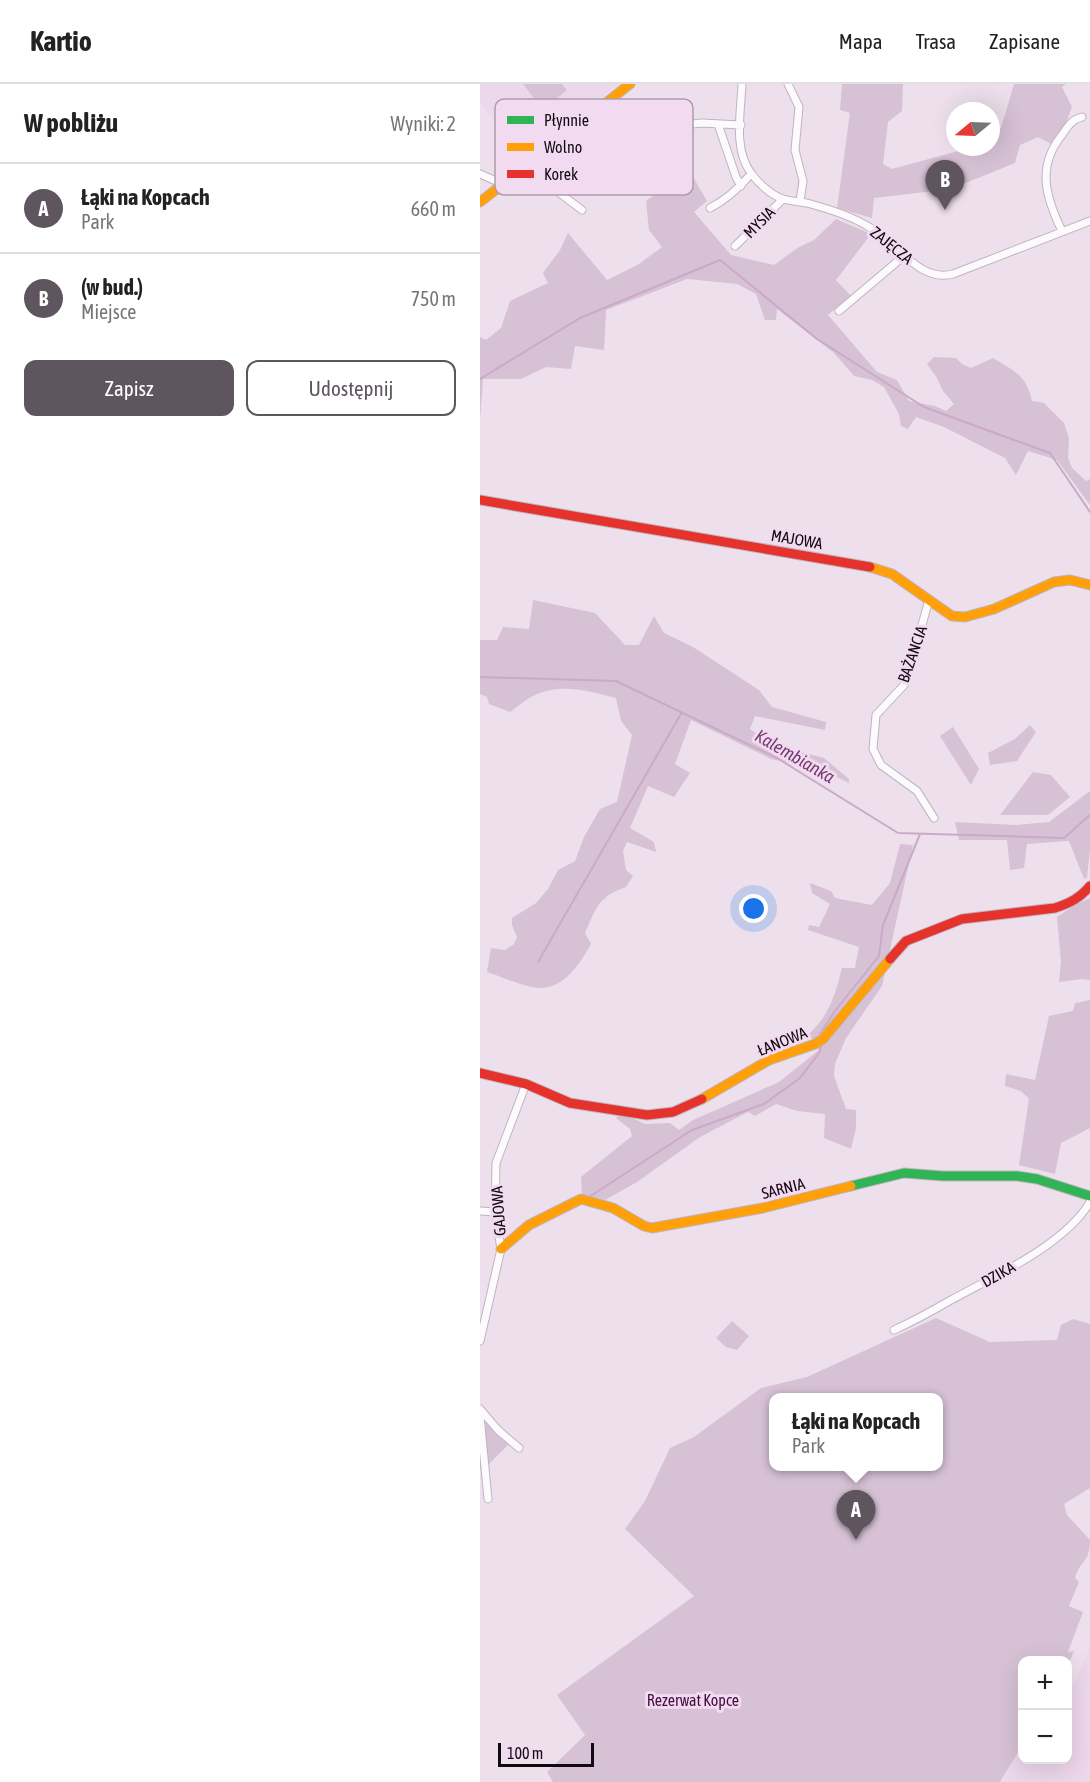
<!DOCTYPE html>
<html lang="pl">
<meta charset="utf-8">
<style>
:root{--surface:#fff;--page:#f6f6f6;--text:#222;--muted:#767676;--line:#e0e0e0;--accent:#5e555e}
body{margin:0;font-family:"Asap Condensed",sans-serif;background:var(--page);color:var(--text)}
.controls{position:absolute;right:18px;bottom:18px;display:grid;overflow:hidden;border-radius:12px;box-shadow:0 6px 24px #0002}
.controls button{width:54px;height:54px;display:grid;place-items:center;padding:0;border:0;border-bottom:2px solid var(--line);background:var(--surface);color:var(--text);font:30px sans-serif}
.compass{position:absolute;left:466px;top:18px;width:54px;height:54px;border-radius:50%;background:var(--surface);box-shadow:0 6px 24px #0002;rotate:251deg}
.scale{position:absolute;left:18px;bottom:15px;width:96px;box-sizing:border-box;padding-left:6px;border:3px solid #110a11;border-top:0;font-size:16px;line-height:21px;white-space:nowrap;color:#110a11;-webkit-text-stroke:4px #f2dbf0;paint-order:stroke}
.you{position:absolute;left:274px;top:825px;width:21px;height:21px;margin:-15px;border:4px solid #fff;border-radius:50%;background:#1a73e8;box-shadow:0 0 0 9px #1a73e833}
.badge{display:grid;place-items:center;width:39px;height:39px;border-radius:50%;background:var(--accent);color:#fff;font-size:20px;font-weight:700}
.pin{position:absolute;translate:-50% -50px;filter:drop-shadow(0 2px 3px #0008)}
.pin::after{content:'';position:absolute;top:32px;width:21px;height:18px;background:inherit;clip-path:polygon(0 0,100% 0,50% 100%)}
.popup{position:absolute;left:289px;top:1309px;width:174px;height:78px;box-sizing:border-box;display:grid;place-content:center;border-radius:12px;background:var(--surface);filter:drop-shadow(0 2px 4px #0005);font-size:20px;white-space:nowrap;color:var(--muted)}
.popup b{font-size:22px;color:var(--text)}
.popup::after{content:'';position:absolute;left:50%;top:100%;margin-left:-12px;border:12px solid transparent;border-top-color:var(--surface)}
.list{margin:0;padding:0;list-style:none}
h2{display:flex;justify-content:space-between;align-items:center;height:78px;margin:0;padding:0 24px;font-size:26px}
h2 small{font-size:20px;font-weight:400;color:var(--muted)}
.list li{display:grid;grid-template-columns:39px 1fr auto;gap:18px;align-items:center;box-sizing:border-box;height:90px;padding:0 24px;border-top:2px solid var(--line)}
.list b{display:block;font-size:22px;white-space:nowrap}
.list p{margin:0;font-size:20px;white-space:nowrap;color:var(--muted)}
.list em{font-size:20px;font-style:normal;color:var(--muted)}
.actions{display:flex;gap:12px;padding:18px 24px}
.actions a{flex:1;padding:14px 0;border:2px solid var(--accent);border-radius:12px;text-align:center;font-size:21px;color:var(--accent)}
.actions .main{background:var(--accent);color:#fff}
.map{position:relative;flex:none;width:610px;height:1698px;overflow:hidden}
header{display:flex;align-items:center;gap:36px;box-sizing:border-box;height:84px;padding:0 30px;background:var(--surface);border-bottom:2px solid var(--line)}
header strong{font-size:28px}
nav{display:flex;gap:33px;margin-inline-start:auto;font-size:21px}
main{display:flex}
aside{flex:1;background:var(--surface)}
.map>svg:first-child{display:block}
</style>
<header>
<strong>Kartio</strong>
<nav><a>Mapa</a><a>Trasa</a><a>Zapisane</a></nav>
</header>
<main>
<aside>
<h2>W pobliżu<small>Wyniki: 2</small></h2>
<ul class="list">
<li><span class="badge">A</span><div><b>Łąki na Kopcach</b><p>Park</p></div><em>660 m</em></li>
<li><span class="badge">B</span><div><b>(w bud.)</b><p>Miejsce</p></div><em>750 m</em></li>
</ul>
<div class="actions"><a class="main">Zapisz</a><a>Udostępnij</a></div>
</aside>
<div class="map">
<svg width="610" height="1698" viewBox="0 0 610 1698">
<rect width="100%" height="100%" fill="#ede0ec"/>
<!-- built -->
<path fill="#edd7eb" d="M 0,0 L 138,0 L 43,74 L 0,18 Z
M 610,1563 L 610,1698 L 522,1698 L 542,1659 L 542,1676 L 588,1676 L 588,1609 L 591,1606 Z"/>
<!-- green -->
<path fill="#d7c1d5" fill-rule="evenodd" d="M 43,0 L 82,0 L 87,6 L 63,26 Z
M 362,0 L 423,0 L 422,27 L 408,38 L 403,80 L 412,85 L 478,67 L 486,63 L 511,63 L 511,50 L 521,44 L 534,0 L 586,0 L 582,3 L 592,23 L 586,39 L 571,60 L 558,53 L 540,61 L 535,79 L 471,105 L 394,114 L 392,134 L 357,124 L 370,29 L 360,26 Z
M 209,86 L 227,117 L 214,128 L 251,171 L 294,181 L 319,163 L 334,156 L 356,135 L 391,150 L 356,196 L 371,212 L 348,231 L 397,288 L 417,296 L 429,317 L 455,322 L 466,327 L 474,320 L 463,307 L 457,294 L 447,280 L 454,273 L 476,274 L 482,280 L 491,284 L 513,274 C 536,288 546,291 552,317 L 564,319 L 584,339 L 589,354 L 588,374 L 592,384 L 606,397 L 610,395 L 610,421 L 577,376 L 548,367 L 536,391 L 525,374 L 464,343 L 436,333 L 428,345 L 421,342 L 419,330 L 404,303 L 392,296 L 374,292 L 354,269 L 297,225 L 296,236 L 285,236 L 276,210 L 257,200 L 207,195 L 126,226 L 124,266 L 95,262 L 91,285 L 66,283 L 41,295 L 3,295 L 0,336 L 0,253 L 6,256 L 21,244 L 30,217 L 68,199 L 63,189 L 80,166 L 88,149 L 127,196 L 159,180 L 182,163 L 169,146 L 166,117 Z
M 53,516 L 115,529 L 145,561 L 159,561 L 174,532 L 184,549 L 213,563 L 279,606 L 292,623 L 346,638 L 345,646 L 275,632 L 270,645 L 292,660 L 344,674 L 369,695 L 369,699 L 343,686 L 291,675 L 211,636 L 195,680 L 210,689 L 194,713 L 168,702 L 150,744 L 174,758 L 176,768 L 147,758 L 143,767 L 146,786 L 153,792 L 146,803 C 119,812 116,824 105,849 L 111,860 C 101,878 86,902 63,904 C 48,905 22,893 7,888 L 11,864 L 25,866 L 34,860 L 37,853 L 32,841 L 32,834 L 56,819 L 68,805 L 78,786 L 95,777 L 104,753 L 120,725 L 137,718 L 152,651 L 141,637 L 136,614 C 109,607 79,598 53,612 C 45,616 37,623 30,628 L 9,620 L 7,613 L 0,610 L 0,556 L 17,556 L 23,543 L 49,545 Z
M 550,641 L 556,648 L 537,677 L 510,681 L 508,669 L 535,655 Z
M 473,643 L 499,685 L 491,701 L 460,652 Z
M 553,688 L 571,691 L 590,713 L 568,731 L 520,731 Z
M 610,707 L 610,765 L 607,794 L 604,795 L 589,757 L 547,760 L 544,784 L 530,786 L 527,756 L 479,756 L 475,738 L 536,741 L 569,738 Z
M 420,760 L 433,761 L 402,902 L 366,954 L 355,980 L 354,992 L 366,1025 L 376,1026 L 376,1044 L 371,1065 L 344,1054 L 345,1030 L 317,1027 L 296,1020 L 275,1032 L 268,1028 L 220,1053 L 157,1098 L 125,1116 L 102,1110 L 101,1093 L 152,1052 L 150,1045 L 136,1034 L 142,1029 L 165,1040 L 190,1039 L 199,1046 L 213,1036 L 299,998 L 339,966 L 329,950 C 350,930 355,911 362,884 L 375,884 L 379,863 L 328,846 L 329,841 L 339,843 L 350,820 L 332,809 L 330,799 L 351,807 L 355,814 L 392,821 L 410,799 Z
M 610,814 L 610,896 L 602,895 L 579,898 L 581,878 L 577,833 L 593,822 Z
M 610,916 L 610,1044 L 581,1059 L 575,1090 L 539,1081 L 549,1015 L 541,1007 L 525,1002 L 526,990 L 555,996 L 569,932 L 593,927 L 595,919 Z
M 456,1234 L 510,1258 L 577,1256 L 581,1241 L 593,1235 L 610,1240 L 610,1404 L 584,1420 L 587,1431 L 610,1456 C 610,1479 600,1476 595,1494 L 599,1498 L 589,1522 L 603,1528 L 588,1568 L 594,1567 L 589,1579 L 591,1581 L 588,1588 L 588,1576 L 542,1576 L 542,1662 L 520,1698 L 73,1698 L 67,1688 L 105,1651 L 77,1611 L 214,1512 L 145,1445 L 165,1417 L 190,1364 L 214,1353 L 281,1304 L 327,1293 ZM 294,1314 L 458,1314 L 458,1382 L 294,1382 Z
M 252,1237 L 269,1252 L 257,1266 L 246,1263 L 236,1254 Z
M 8,1338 L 29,1360 L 9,1380 L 0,1386 L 0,1358 L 6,1352 L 5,1339 Z"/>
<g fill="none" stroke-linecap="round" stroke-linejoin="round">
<!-- stream -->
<path stroke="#cba9c8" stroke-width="2" d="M 0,295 L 100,234 L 240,176 L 337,255 L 444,323 L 570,369 L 610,428
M 0,593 L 136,597 L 297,674 L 418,749 L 584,754 L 610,731
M 58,878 L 202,628
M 341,954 L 340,950 L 355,927 L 399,872 L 403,841 L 440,750
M 109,1113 L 212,1046 L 284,1020 L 320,994 L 339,969 L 342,960"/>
<!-- street casing -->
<g stroke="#bfb5be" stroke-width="9">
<path id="street" d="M 262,0 C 261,28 253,65 271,89 C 278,99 291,111 303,115 C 313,118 324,117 334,121 C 352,126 373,133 389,143 C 417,157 438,199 473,190 L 610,137
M 308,0 L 319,23 L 315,66 L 323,97 L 320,117
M 238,40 L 256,93 L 261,102
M 45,83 L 102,126
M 151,83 L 156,76 L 201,41 L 222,39 L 261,41
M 0,90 L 23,100
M 230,124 C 246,116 259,104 271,90
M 582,147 C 566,114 556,83 582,51 C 588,42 591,36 602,33
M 255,162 L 303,115
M 359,227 L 425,171
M 449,516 L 427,594 L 424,601 L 396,631 L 393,665 L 401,681 L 437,707 L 454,734
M 0,1127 L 15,1128
M 414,1246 C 434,1237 452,1227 471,1216 C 513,1193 585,1161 610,1118
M 0,1257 L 21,1165 L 15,1128 L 16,1079 L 46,1000
M 0,1325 L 18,1346 L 39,1364
M 0,1332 L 8,1415"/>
</g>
<!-- fast casing -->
<g stroke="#bfb5be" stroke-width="11">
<path id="fast" d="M 371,1102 L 424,1089 L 463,1092 L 537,1092 L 557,1095 L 610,1112"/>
</g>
<!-- slow casing -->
<g stroke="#bfb5be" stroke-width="11">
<path id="slow" d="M 0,118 L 150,0
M 390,483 L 412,490 L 472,532 L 485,533 L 514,525 L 574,498 L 590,496 L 610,501
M 222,1015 L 289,976 L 335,960 L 343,955 L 410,875
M 21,1165 L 49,1141 L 101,1115 L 133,1124 L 164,1142 L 172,1144 L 283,1124 L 371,1102"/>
</g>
<!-- jam casing -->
<g stroke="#bfb5be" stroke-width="11">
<path id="jam" d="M 0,416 L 390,483
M 410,875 L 426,857 L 482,835 L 575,824 C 590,819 600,814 610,802
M 0,989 L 46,1000 L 90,1019 L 167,1031 L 193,1028 L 222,1015"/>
</g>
<!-- street -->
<use href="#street" stroke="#fcfafc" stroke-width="7"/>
<!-- fast -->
<use href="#fast" stroke="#30b455" stroke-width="9"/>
<!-- slow -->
<use href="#slow" stroke="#ff9f0a" stroke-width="9"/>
<!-- jam -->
<use href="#jam" stroke="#e5322d" stroke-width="9"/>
</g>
<g text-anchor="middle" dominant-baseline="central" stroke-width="6" stroke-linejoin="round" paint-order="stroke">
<!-- street labels -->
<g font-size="16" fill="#110a11" stroke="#f2dbf0">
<text transform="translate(279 138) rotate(-45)">MYSIA</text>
<text transform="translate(412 161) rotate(39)">ZAJĘCZA</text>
<text transform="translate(317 455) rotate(10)">MAJOWA</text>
<text transform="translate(432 570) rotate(-71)">BAŻANCIA</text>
<text transform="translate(302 957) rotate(-22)">ŁANOWA</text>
<text transform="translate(303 1104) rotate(-14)">SARNIA</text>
<text transform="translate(18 1127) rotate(-94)">GAJOWA</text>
<text transform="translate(518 1190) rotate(-30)">DZIKA</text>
</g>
<!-- park labels -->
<g font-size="16" fill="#440e42" stroke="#f2dbf0">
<text x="213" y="1616">Rezerwat Kopce</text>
</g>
<!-- water labels -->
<g font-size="18" font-style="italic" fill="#743c71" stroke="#f2dbf0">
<text transform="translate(315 672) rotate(30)">Kalembianka</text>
</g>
</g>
<!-- legend -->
<rect x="15" y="15" width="198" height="96" rx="9" fill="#f2dbf0" stroke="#ae9cad" stroke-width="1.5"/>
<rect x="27" y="32" width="27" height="8" fill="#30b455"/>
<rect x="27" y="59" width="27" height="8" fill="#ff9f0a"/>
<rect x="27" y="86" width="27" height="8" fill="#e5322d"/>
<g font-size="16" fill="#110a11">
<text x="64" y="42">Płynnie</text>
<text x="64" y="69">Wolno</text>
<text x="64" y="96">Korek</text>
</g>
</svg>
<div class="controls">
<button>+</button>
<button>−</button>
</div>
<svg class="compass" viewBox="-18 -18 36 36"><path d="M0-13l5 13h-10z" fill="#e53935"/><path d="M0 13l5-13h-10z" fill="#767676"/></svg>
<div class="scale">100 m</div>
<div class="you"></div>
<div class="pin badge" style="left:376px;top:1456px">A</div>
<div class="popup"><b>Łąki na Kopcach</b>Park</div>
<div class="pin badge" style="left:465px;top:126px">B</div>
</div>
</main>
